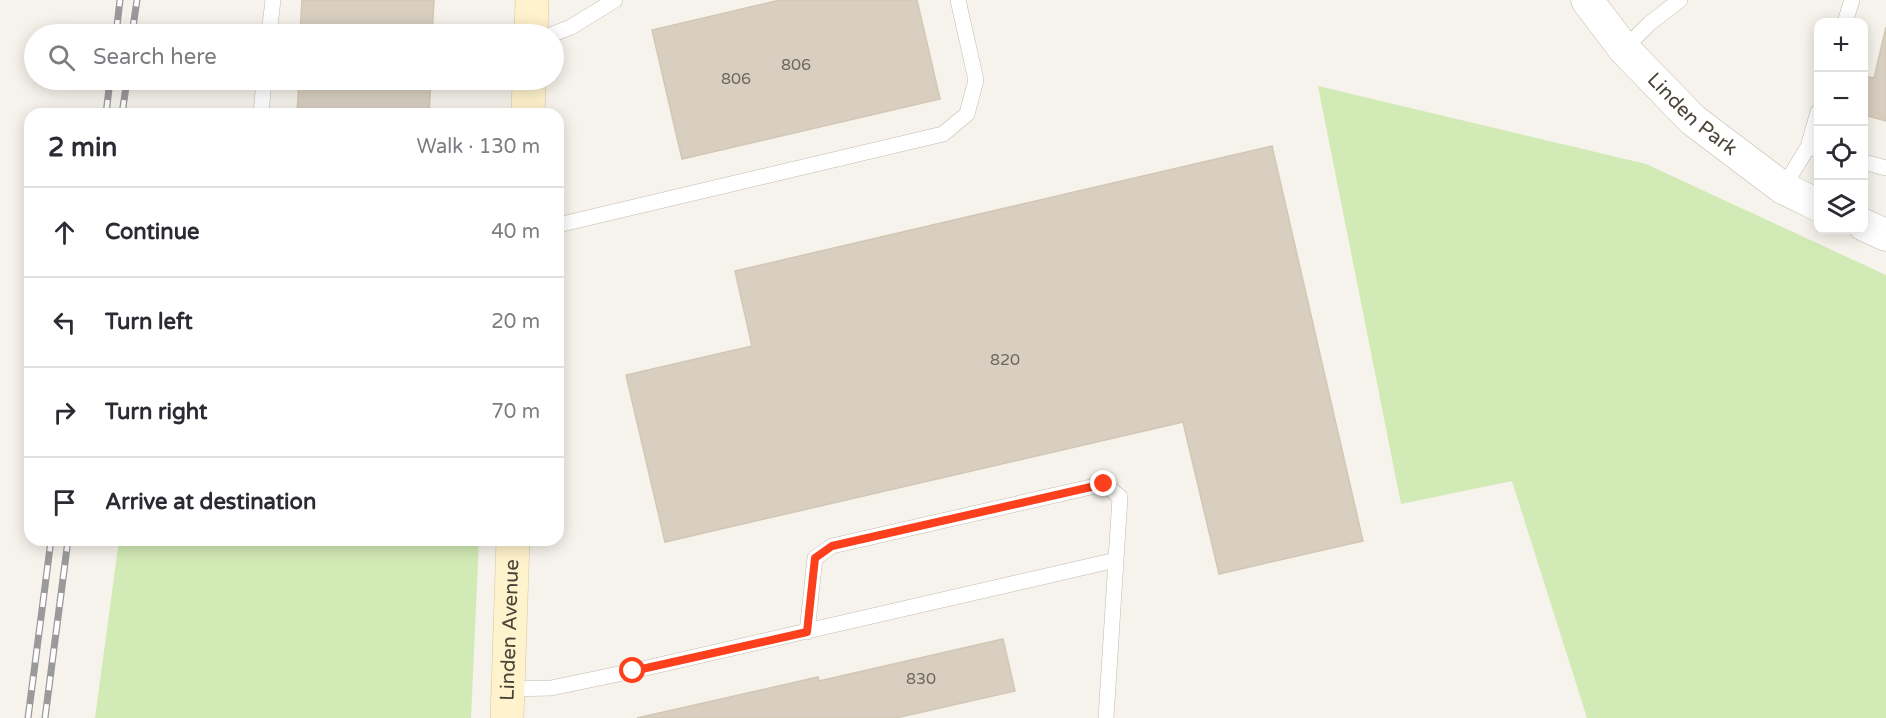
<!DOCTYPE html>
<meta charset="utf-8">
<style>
:root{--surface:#fff;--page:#f7f7f7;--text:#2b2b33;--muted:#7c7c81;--line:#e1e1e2}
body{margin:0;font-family:"Varela Round",sans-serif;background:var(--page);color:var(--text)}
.controls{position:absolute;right:18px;top:18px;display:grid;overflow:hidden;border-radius:12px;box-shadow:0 3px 15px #0003}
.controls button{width:54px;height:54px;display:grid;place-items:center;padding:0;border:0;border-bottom:2px solid var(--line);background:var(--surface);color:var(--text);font:30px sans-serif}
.stop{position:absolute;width:18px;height:18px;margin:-14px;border:4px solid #fc3f1d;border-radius:50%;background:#fff}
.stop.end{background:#fc3f1d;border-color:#fff;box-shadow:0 2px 6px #0008}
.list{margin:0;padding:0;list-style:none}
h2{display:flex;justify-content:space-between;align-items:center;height:78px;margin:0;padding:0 24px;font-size:26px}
h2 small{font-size:20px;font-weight:400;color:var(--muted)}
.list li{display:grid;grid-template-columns:39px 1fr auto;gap:18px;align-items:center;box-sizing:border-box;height:90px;padding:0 24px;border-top:2px solid var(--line)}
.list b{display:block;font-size:22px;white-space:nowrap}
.list em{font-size:20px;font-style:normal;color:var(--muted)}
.icon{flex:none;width:33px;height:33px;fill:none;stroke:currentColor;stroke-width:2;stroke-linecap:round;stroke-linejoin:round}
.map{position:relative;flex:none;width:1886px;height:718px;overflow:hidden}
.search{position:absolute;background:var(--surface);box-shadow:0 3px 15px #0003;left:24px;top:24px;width:540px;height:66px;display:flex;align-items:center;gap:15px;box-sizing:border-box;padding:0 21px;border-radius:33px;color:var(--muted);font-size:22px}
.panel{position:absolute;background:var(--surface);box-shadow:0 3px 15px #0003;left:24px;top:108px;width:540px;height:438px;border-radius:18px}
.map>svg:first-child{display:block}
</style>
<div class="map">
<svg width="1886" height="718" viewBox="0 0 1886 718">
<rect width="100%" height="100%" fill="#f6f3ec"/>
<!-- green -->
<path fill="#d2eab5" d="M 1318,86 L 1646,164 L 1886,275 L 1886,718 L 1587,718 L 1512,481 L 1401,504 Z
M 119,540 L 479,540 L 471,718 L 95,718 Z"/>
<!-- building -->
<path fill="#d8cfc1" stroke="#d3c7b4" stroke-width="1.5" d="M 302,0 L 434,0 L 432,34 L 300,34 Z
M 780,0 L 917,0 L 940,99 L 682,159 L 652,30 Z
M 1886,27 L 1886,121 L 1864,115 L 1864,76 L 1874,78 Z
M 299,80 L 431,80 L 429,114 L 297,114 Z
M 1272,146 L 1363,541 L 1219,574 L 1183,422 L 665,542 L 626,375 L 752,346 L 735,271 Z
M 1003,639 L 1015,691 L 896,718 L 637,718 L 818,677 L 819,681 Z"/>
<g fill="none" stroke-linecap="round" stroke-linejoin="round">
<!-- service casing -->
<g stroke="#c2bbae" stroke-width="16">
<path id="service" d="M 1845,22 L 1852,0
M 269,34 L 273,0
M 553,34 L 571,27 L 615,0
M 1624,49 L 1650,23 L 1680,0
M 261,114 L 264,80
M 1808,147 L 1818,112
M 1864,162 L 1886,168
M 1783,188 L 1808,147 L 1818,150
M 558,225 L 943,134 L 967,114 L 976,80 L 958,0
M 508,689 L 551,688 L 633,671 L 1116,560 L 1120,497 L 1104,484 L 832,546 L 815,558 L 807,632
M 1106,718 L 1116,560"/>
</g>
<!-- minor casing -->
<g stroke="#c2bbae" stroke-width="33">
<g id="minor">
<path id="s1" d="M 1587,0 L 1624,49 L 1693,120 L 1783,188 L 1818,205"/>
<path d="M 1864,225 L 1886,235"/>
</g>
</g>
<!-- secondary casing -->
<g stroke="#d6c79b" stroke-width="34">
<g id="secondary">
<path d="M 531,34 L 532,0"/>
<path d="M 528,114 L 529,80"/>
<path id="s2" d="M 507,718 L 513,540"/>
</g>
</g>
<!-- service -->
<use href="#service" stroke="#fff" stroke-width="15"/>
<!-- minor -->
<use href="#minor" stroke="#fff" stroke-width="32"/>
<!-- secondary -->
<use href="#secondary" stroke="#fff3cd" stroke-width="33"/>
<!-- rail casing -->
<g stroke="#9a9a9a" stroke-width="7">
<path id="rail" d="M 116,34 L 120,0
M 132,34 L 137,0
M 106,114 L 110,80
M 122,114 L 127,80
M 28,718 L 51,540
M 45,718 L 68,540"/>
</g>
<!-- rail -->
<use href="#rail" stroke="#fff" stroke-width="4.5" stroke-dasharray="14" stroke-linecap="butt"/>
</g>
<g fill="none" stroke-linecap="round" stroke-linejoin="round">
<!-- route -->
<path stroke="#fc3f1d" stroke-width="8" d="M 633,671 L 807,632 L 815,558 L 832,546 L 1104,484"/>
</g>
<g text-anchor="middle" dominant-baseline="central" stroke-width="4.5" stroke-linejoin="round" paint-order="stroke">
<!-- number labels -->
<g font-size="16" fill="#6e675b">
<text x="796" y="65">806</text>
<text x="736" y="79">806</text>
<text x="1005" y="360">820</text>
<text x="921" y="679">830</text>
</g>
<!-- street labels -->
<g font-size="20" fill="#4b4439" stroke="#fff">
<text stroke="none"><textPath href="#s1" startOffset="156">Linden Park</textPath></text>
<text stroke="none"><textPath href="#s2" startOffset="88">Linden Avenue</textPath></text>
</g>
</g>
</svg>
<div class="controls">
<button>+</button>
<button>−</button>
<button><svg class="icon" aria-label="locate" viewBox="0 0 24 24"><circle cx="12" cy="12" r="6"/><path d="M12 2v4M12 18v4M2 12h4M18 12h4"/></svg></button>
<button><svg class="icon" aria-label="layers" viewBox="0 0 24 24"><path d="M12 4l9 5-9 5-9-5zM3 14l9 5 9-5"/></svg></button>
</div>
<div class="stop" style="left:633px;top:671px"></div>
<div class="stop end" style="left:1104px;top:484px"></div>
<div class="search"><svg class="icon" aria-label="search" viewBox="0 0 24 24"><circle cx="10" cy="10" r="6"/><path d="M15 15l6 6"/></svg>Search here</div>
<section class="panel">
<h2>2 min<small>Walk · 130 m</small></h2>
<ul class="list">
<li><svg class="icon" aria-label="ahead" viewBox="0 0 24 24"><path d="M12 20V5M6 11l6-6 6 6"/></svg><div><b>Continue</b></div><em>40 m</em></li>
<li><svg class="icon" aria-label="left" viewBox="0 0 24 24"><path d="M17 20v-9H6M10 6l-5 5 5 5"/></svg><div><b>Turn left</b></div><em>20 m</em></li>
<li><svg class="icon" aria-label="right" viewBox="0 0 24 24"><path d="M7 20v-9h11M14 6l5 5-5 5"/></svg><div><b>Turn right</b></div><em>70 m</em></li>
<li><svg class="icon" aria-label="arrive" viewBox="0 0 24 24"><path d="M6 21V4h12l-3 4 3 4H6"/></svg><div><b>Arrive at destination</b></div></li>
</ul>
</section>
</div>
